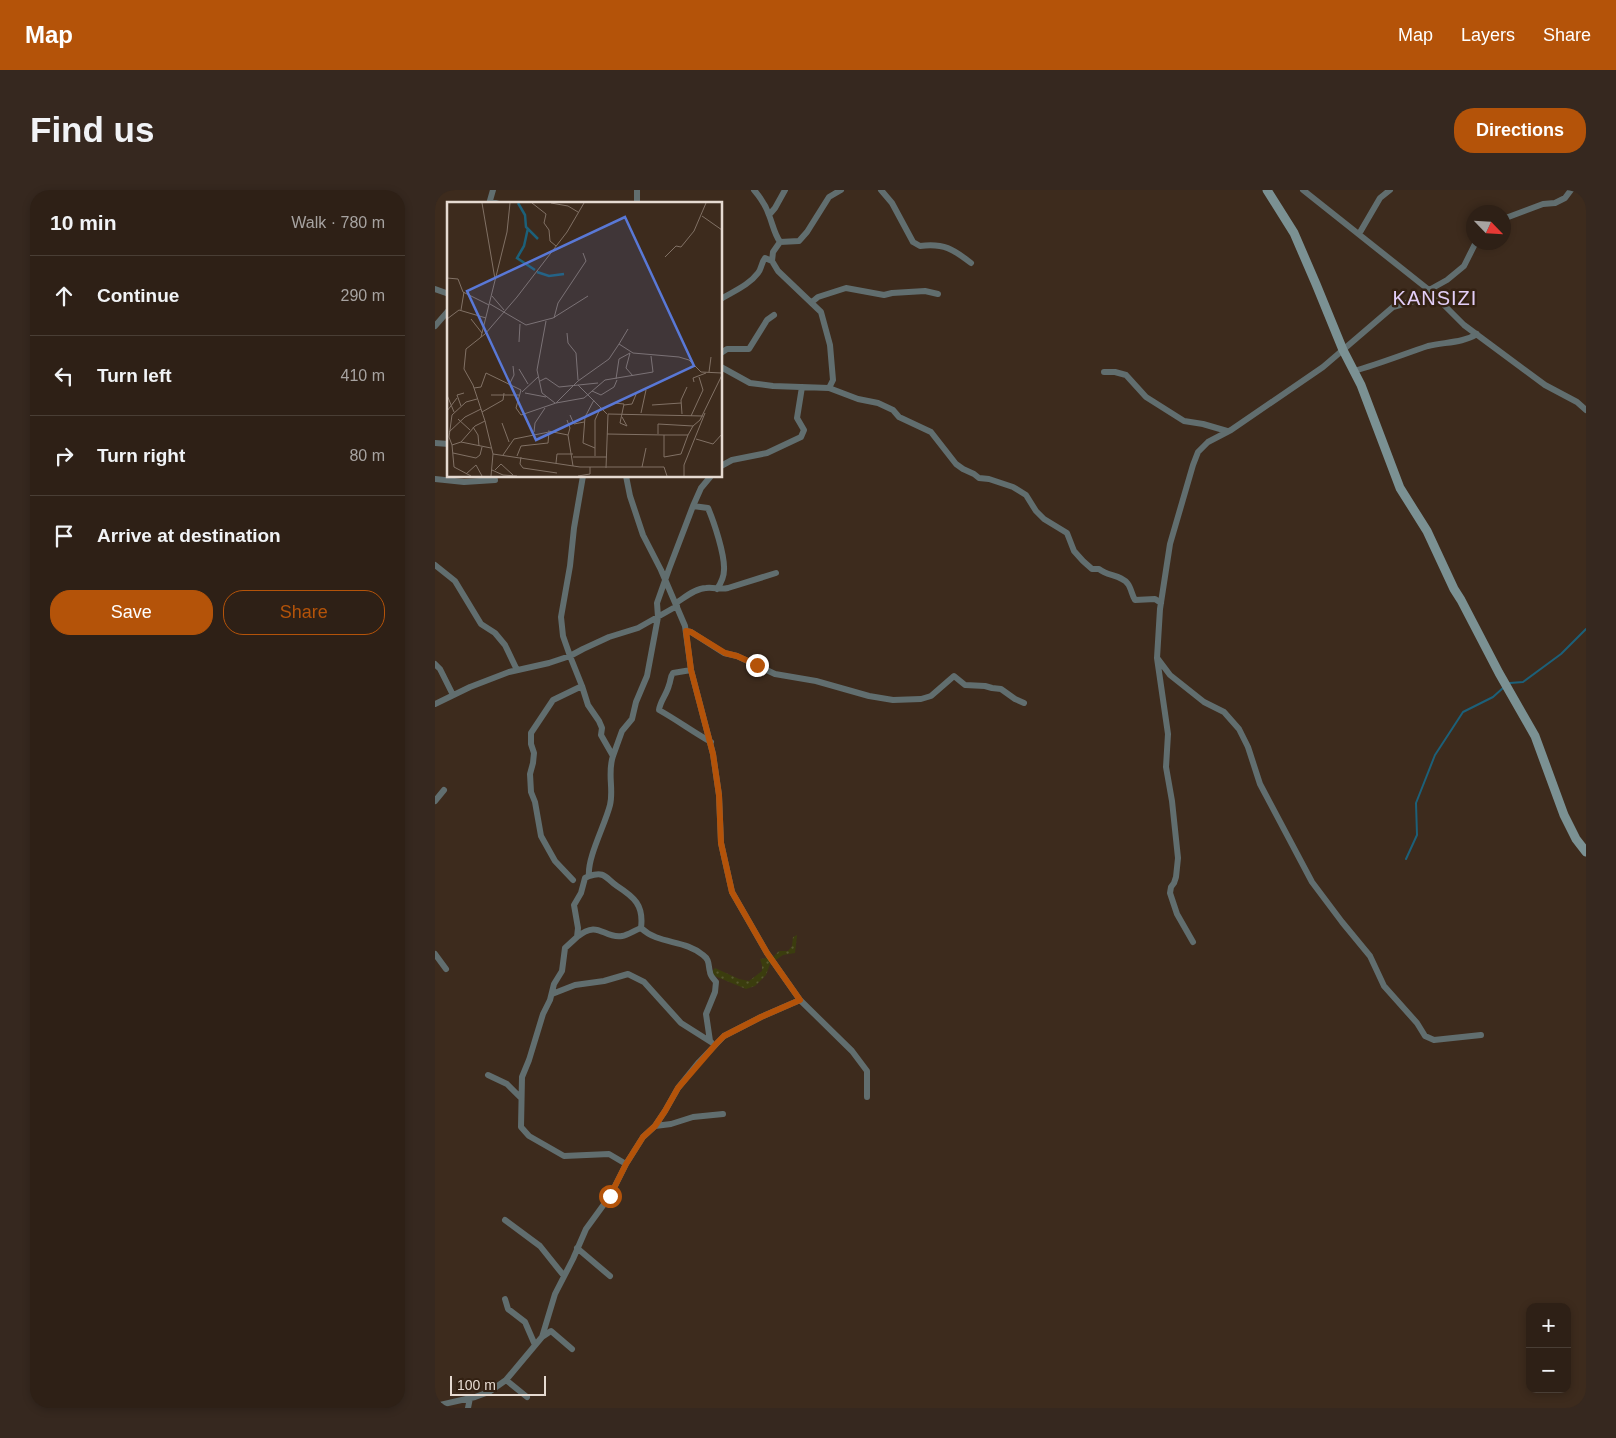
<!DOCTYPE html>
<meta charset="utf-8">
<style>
:root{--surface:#2e2016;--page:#36281f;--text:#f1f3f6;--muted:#a7a3a1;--line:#493e35;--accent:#b45309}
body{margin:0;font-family:Helvetica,sans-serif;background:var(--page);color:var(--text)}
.controls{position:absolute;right:15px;bottom:15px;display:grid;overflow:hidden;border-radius:10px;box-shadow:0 2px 8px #0003}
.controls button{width:45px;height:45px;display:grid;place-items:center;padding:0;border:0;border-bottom:1px solid var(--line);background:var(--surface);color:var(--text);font:25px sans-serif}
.compass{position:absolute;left:1031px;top:15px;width:45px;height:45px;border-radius:50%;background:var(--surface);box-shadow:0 2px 8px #0003;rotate:115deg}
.scale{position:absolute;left:15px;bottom:12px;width:96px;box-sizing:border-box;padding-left:5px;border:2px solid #e6dad1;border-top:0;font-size:14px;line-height:18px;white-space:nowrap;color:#e6dad1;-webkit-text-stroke:4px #332113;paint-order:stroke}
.stop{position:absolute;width:15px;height:15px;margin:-11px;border:4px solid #b45309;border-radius:50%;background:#fff}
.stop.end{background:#b45309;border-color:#fff;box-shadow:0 1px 5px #0008}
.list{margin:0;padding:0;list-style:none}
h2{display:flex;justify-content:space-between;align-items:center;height:65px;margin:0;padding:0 20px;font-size:21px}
h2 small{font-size:16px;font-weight:400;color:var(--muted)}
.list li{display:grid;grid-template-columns:32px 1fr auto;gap:15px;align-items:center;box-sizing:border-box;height:80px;padding:0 20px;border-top:1px solid var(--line)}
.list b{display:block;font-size:19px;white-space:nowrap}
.list em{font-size:16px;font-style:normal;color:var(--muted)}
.actions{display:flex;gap:10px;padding:15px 20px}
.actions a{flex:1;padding:11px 0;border:1px solid var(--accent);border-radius:20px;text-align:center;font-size:18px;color:var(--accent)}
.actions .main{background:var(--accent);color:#fff}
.icon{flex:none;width:28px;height:28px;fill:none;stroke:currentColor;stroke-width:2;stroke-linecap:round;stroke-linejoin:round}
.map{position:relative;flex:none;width:1151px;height:1218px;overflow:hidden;border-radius:20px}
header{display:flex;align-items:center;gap:30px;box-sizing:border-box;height:70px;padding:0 25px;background:var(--accent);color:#fff}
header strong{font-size:24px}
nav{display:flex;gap:28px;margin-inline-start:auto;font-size:18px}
.intro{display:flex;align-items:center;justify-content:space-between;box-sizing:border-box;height:120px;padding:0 30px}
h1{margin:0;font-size:35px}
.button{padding:12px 22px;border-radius:20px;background:var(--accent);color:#fff;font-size:18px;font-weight:700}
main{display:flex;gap:30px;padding:0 30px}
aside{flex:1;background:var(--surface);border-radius:20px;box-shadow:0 2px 8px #0003}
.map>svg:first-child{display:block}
</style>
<header>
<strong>Map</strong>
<nav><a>Map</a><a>Layers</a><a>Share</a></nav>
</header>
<div class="intro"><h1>Find us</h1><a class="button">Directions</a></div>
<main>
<aside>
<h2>10 min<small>Walk · 780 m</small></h2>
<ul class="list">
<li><svg class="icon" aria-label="ahead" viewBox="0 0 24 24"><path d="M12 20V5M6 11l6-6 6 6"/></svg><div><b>Continue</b></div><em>290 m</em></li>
<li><svg class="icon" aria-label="left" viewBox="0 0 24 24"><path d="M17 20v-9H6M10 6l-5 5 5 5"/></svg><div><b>Turn left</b></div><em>410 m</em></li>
<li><svg class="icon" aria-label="right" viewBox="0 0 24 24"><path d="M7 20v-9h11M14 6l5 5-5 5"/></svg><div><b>Turn right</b></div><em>80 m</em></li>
<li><svg class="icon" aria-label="arrive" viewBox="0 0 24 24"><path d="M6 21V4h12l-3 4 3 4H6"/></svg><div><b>Arrive at destination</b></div></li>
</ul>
<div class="actions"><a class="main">Save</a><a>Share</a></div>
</aside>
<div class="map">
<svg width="1151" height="1218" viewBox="0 0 1151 1218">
<defs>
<pattern id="park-dots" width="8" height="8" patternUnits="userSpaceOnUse" patternTransform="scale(1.25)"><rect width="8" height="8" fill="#3b3d0e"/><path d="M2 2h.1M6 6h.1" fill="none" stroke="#575830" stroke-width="1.8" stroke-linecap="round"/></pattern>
</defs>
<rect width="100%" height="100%" fill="#3d2b1d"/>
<!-- park -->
<path fill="url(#park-dots)" d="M 362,745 L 360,763 L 348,765 L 335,774 L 331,785 L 320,796 L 311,799 L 275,784 L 280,778 L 304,789 L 314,791 L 327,781 L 327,775 L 325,769 L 338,767 L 344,761 L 353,761 L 357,756 L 358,747 Z"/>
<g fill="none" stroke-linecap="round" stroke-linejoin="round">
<!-- stream -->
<path stroke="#1c6079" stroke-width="2" d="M 1075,493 L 1088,492 L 1126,464 L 1151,439
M 971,669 L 982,645 L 981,613 L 1000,565 L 1028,522 L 1058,507 L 1068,498"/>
<!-- street -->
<path stroke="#616e6f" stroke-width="6" d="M 319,0 C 325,7 331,16 334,25 C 338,35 339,43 345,52 L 364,51 L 372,42 L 394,7 L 406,0
M 446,0 L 457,13 L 478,52 L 485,56 C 509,53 518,59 536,73
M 868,0 L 994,100 L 1029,135 L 1110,195 L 1142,212 L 1151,220
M 55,11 L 64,14
M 54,14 L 58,0
M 202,14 L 202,0
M 334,25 L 340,18 L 350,0
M 1068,29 L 1108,14 L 1120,13 L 1130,8 L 1136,0
M 924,44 L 945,8 L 955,0
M 345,52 L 338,62 L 337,71 L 343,81 L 386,122 L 395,155 L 398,190 L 394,198
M 0,99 L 14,104
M 994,100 L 1012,90 L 1029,76 L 1041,52
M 286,109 C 299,101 314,95 323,83 C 327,78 326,73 330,68 L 337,71
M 377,112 L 383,107 L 411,98 L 449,105 L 457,103 L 490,101 L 503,104
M 0,136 L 14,120
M 286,163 L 292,159 L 314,159 L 332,130 L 339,125
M 286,177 L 315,193 L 338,196 L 394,198 L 423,209 L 443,213 L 458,220 L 464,227 L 496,242 L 521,274 L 528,279 L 539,284 L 544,288 L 554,289 L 578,297 L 591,305 L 601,321 L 609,329 L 632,343 L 639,361 L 648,371 L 657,379 L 664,379 C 672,386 687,385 693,394 C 696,398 697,405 700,410 L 720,409 L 726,413
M 919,181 C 944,174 969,164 993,156 C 1010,152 1028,153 1042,144
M 669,182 L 680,182 L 691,185 L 711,207 L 749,231 L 768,234 L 792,241
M 0,253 L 14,254
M 286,276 L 297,270 L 332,263 L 366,247 L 369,240 L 362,228 L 367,197
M 148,286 L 139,338 L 135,376 L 126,427 L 128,446 L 135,466 L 147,496 L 153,515 L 164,531 L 167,538 L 166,545 L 178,566 C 172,583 179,599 175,615 C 170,635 152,668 154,686 L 150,688 L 146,703 L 139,715 L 143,738 L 142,747 L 130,758 L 127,781 L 119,794 L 115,810 L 108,824 L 94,870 L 87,887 L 86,937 L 94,946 L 129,966 L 174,964 L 191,974
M 0,289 L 29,292 L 60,290
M 258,316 L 273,318 C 279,332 290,365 289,380 C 289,387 286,393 282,399
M 0,375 L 20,391 L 46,434 L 60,443 L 70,455 L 82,480
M 241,413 C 249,408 261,398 271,398 C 279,397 285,400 293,398 L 341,383
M 251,441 L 256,442 L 289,463 L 302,466 L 340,484 L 381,491 L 434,506 L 458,510 L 486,509 L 496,506 L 519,486 L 530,495 L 550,496 L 557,498 L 566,499 L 580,509 L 589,513
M 723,469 L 735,485 L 769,512 L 789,522 L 804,539 L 813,557 L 825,594 L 877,692 L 907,732 L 935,766 L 949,796 L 982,833 L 990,846 L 999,850 L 1046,845
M 0,474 L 5,479 L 18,505
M 256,480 L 238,483 C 235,487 236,490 234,495 C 232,504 225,511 224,520 C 242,530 258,542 276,552
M 0,514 L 35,497 L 74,482 L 114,473 L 135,466 L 148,459 L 174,447 L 203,438 L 242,416
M 178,566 L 187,541 L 197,529 L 201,512 L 212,486 L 223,427 L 222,413 L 234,379 L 258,316 L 266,298 L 276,286
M 0,611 L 9,600
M 154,686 C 171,681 170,688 182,696 C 199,707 209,715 206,738 C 224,755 249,749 268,765 C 275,770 273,775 275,782 C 275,786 279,789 281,792 L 280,802 L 271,824 L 275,851
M 138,690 L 120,671 L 106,646 L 100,612 L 96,602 L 95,584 L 98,573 L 99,563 L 96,554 L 96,543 L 118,510 L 147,496
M 142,747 C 164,729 168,749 187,746 C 193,745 200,740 206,738
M 758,752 L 742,724 L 735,703 L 736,697 L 739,693 L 741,687 L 743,668 L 737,611 L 731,577 L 733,544 L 722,468 L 725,419 L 735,354 L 758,275 L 763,262 L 773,252 L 796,240 L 888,177 L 958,117 L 999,105
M 0,764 L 11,779
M 117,804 L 140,795 L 169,791 L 193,784 L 209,792 L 246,833 L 276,852
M 365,810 L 417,861 L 432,881 L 432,907
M 53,885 L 72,894 L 86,908
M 220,936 L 236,934 L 258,927 L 288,924
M 70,1030 L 105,1056 L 129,1086
M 142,1058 L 175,1086
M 70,1109 L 73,1119 L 90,1132 L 100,1155
M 107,1147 L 116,1141 L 137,1159
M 71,1190 L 92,1207
M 0,1216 L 40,1207 L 54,1202 L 71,1190 L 107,1147 L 120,1104 L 138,1069 L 151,1039 L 175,1006 L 191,974 L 208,947 L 220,936 L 230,921 L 243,898 L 264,872 L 289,846 L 326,827 L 365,810 L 332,763 L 297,702 L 286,653 L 284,605 L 278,564 L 256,480 L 250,436 L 226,380 L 208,345 L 195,306 L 191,286
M 33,1218 L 35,1208"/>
<!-- secondary -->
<path stroke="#7b9193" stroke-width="9" d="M 832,0 L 859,43 L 881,94 L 908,160 L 926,195 L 965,298 L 992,341 L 1019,399 L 1026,410 L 1064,483 L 1100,546 L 1129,625 L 1141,649 L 1151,662"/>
</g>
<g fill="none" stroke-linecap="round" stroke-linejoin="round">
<!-- route -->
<path stroke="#b45309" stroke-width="6" d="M 175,1006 L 191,974 L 208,947 L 220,936 L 230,921 L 243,898 L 281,854 L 289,846 L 326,827 L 365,810 L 332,763 L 297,702 L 286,653 L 284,605 L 278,564 L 256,480 L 251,441 L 256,442 L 290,463 L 302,466 L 322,475"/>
</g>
<g text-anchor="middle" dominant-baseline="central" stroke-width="5" stroke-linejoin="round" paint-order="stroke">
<!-- quarter labels -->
<g font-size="20" letter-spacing="1" fill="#e2cef7" stroke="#332113">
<text x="1000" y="108">KANSIZI</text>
</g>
</g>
<!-- overview -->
<g transform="translate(12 12)">
<rect width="275" height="275" fill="#3d2b1d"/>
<path fill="none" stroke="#1c6079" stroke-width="2.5" d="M 71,1 L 78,13 L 79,25 L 91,37M 81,26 L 77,44 L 70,56 L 88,68M 90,70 L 102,74 L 117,72"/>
<path fill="none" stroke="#817165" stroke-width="1" d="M 35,1 L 48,77M 85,1 L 99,12 L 97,21 L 102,28 L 103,39 L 109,44M 104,1 L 121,4 L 131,10M 255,14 L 275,28M 218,55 L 229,44 L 234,45 L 247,29 L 259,1M 0,76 L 11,77 L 16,90 L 42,103M 45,94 L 57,108M 43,102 L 79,123 L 106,116 L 141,94M 14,108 L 17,90M 107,116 L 111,101 L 139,59 L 136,51M 0,117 L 12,108 L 39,116M 24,117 L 35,131M 99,119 L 90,168 L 95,191 L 108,201M 120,131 L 121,141 L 129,151 L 131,178M 34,135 L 60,30 L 63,1M 72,140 L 73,122M 172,142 L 181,127M 183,151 L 179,166 L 186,174M 72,167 L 81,182M 262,170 L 264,155M 169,177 L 172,157 L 183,151M 93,179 L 99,176 L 112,185 L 151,181M 247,180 L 246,176 L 259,171M 62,183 L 67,173 L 66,164M 131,183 L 160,212M 27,186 L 34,185 L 39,171 L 74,188 L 69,206 L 74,213 L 109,201 L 131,179 L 162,157 L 172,142 L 186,151 L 232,155 L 242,158 L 254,170 L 275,171M 145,189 L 154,193 L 167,185 L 170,178M 75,190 L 91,175M 78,191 L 99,195M 0,193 L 7,210M 44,193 L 72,193M 30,197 L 19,200 L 5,213 L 2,235 L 5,243 L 14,240 L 44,246M 147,198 L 138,215 L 136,241 L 148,246M 109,201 L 137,196 L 158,178 L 206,170 L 204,154M 167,201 L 177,202 L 173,221 L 180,224 L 175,215M 177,203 L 185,202 L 190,190M 205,203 L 234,201M 14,204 L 10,193 L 17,191M 0,209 L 10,196M 35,210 L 56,198 L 57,191M 194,211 L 199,188M 235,212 L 234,198 L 240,185M 123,213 L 127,222 L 137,220M 244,214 L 256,188 L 252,175M 11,217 L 23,228M 120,218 L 123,226 L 121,233M 55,221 L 62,240M 26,225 L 31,233 L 32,244M 101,229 L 121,233 L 126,264M 2,230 L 18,215 L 34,207M 87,230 L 88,221 L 98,206M 160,232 L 217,233 L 217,255 L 234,252 L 241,233M 211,232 L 211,222 L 246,224 L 253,218 L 275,173M 217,233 L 241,233 L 246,224M 249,237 L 266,242 L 275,232M 14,240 L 28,224 L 38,219M 5,243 L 7,265 L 24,274M 6,251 L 29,256 L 33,253 L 35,245M 46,252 L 133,265 L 217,265 L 220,274M 56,253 L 67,237 L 102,230 L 101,241 L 74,244 L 70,254M 148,254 L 148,218 L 154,205M 74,255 L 73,262 L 76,266 L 110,271M 126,255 L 160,255M 109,261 L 110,252 L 126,252M 195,265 L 199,246M 159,266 L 161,212 L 256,214M 45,268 L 56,273 L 70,274M 48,268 L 54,262 L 66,273M 19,272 L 29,263 L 35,274M 44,274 L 46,252 L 38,219 L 26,183 L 17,167 L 19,147 L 38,132 L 70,95 L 120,30 L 137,1M 131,274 L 143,272 L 143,265M 237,274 L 237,263 L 258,211"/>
<path fill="#5978d6" fill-opacity="0.15" stroke="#5978d6" stroke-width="2.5" d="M 178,15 L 247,164 L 89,238 L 20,89 Z"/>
<rect width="275" height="275" fill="none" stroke="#e6dad1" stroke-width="2.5"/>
</g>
</svg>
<div class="controls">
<button>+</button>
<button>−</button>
</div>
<svg class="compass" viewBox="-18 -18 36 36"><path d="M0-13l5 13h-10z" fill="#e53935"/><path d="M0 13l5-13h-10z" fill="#a7a3a1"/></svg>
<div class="scale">100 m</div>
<div class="stop" style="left:175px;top:1006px"></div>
<div class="stop end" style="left:322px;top:475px"></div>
</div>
</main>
